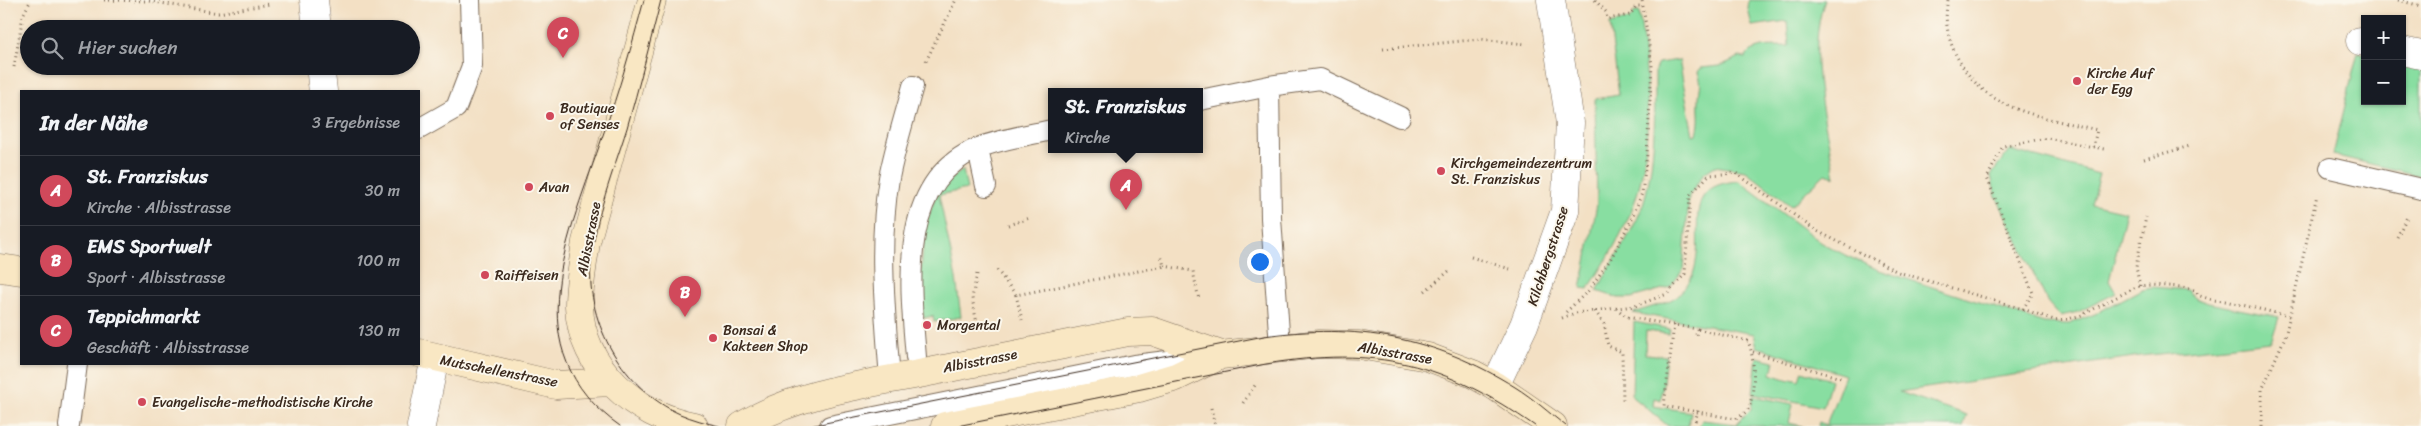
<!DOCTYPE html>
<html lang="de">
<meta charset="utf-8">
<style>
:root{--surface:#171b24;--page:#20242c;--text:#f1f3f6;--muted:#9ea1a6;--line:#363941;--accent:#d1495b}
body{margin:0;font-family:Sriracha,sans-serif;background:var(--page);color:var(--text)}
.controls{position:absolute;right:15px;top:15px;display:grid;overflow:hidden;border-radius:0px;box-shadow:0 1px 4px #0004}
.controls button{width:45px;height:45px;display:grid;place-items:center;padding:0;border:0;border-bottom:1px solid var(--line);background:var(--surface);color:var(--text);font:25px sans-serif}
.you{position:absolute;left:1259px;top:261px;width:18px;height:18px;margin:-12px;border:4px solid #fff;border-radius:50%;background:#1a73e8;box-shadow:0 0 0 8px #1a73e833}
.badge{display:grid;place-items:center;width:32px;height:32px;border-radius:50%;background:var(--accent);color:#fff;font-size:16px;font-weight:700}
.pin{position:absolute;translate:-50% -41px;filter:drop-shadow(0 1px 2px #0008)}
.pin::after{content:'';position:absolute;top:26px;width:18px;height:15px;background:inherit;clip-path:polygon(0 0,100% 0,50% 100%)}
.popup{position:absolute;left:1048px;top:88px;width:155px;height:65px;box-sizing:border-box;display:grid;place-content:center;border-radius:0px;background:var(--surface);filter:drop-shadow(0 1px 4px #0005);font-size:16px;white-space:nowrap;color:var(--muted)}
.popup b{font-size:19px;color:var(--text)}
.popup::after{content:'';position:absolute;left:50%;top:100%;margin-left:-10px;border:10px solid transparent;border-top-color:var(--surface)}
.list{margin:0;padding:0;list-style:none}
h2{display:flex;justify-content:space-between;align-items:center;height:65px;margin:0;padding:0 20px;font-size:21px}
h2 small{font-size:16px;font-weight:400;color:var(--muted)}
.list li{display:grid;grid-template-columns:32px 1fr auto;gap:15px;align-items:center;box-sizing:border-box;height:70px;padding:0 20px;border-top:1px solid var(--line)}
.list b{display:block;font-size:19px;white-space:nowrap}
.list p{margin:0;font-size:16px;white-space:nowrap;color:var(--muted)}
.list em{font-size:16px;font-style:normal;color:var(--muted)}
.icon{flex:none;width:28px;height:28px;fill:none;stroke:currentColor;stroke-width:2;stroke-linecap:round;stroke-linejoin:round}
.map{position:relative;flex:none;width:2421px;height:426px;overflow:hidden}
.search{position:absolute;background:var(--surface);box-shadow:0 1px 4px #0004;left:20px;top:20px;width:400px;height:55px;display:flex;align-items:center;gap:12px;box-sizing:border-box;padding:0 18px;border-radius:28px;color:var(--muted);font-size:19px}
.panel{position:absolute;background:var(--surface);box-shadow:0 1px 4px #0004;left:20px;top:90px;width:400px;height:275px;border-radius:0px}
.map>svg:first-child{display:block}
</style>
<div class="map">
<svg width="2421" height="426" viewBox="0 0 2421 426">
<rect width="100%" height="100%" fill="#fbf7ec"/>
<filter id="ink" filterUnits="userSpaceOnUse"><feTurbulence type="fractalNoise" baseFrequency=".02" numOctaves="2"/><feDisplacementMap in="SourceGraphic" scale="10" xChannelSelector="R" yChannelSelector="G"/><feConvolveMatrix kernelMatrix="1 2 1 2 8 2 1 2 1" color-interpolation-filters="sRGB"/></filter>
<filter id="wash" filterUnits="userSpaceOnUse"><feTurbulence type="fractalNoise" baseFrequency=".0096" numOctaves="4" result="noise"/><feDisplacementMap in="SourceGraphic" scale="20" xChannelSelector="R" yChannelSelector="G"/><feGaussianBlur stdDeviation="1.12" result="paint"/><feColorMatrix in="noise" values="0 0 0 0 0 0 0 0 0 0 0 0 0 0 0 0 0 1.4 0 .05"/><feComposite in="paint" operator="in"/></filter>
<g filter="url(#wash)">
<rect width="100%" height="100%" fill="#f3e0c4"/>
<!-- green -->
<path fill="#88dea1" stroke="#628460" d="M 1749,0 L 1825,0 C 1805,53 1826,122 1835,177 L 1825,174 L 1791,206 L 1746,171 L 1715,166 L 1704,173 L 1689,196 L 1683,270 L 1670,287 L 1631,298 L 1618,298 L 1597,291 C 1609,266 1626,243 1638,217 C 1656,178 1655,113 1655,70 L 1658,63 L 1679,60 L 1693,135 L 1697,134 C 1701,118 1698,114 1699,100 C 1699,86 1703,87 1698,72 L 1701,68 L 1720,66 L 1740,57 L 1745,58 C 1754,43 1773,47 1789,46 L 1787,21 L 1752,26 L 1748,9 Z
M 1635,12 L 1639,12 C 1648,69 1654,145 1635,201 C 1624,232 1606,262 1588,289 L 1581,288 L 1597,204 L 1595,99 L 1619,95 L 1610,24 L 1630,19 Z
M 2358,52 L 2365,54 L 2365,101 L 2402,101 L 2402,63 L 2421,67 L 2421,176 L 2333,155 Z
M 2010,150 L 2099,174 L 2091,204 L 2126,212 L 2109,281 L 2116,293 L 2078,312 L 2060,316 L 2048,303 L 1995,194 L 1991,175 Z
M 963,170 L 967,189 L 939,195 L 956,278 L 961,317 L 934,322 L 933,316 L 924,318 L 919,293 L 925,227 L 938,189 Z
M 1739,181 L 1822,243 L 1847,256 L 1879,270 L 2044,323 L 2069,324 L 2095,314 L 2142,289 L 2152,287 L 2188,290 L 2195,298 L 2208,303 L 2279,317 L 2271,342 L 2140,356 L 1899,392 L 1967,415 L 1963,426 L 1818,426 L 1819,422 L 1826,425 L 1845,375 L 1757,347 L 1754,334 L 1633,313 C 1644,309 1669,303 1677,296 C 1683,290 1692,280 1694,271 C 1706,231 1678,185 1739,181 Z
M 1634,322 L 1670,329 L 1669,334 L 1646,331 L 1645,354 L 1666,356 L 1661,400 L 1654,398 L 1653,406 L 1691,412 L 1688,426 L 1668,426 L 1632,396 Z
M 1757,357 L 1774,361 L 1771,374 L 1789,380 L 1791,378 L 1799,380 L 1802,371 L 1831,380 L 1823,407 L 1753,393 Z
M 1753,396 L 1793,404 L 1789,423 L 1802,426 L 1699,426 L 1702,420 L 1736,424 L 1751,409 Z"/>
</g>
<g filter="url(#ink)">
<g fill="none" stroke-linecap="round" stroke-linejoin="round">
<!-- lane casing -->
<g stroke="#7b6a58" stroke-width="22">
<path id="lane" d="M 1269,86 L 1320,79 L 1400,117
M 1200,100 L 1269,86 L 1271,218 L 1280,347
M 419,129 L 456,108 L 472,66 L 470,0
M 978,149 L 986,186
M 2330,168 L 2421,189
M 916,357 C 910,286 897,182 978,148 C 1001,139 1028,135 1052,130
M 890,379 C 885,313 878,244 889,178 C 895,147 905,116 913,86
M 69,426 L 77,364
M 830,426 L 1134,365 L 1209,356"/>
</g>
<!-- street casing -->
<g stroke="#7b6a58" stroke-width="29">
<path id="street" d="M 314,0 L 317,29
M 2360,41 L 2365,42
M 2402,51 L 2421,55
M 320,66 L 323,91
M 1495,386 L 1524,325 L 1565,211 L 1570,123 L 1551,0
M 421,426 L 435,358"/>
</g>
<!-- secondary casing -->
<g stroke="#7b6a58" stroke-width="29">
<path id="secondary" d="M 652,0 L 586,242 C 583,263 579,284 579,306 C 581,368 636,416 694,426
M 0,268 L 21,271
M 419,353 L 556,385 L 611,382
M 742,426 C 794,394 861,385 919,374 C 989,360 1058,346 1128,332 L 1152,331 L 1221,355
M 945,426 L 1139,388 L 1176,377 L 1221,355 L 1319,344 L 1359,345 L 1428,357 L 1473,374 L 1495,386 L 1553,426"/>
</g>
<!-- path -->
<path stroke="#7b6a58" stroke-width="3" stroke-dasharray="1 4" stroke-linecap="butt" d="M 104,0 L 149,1 L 218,13 L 270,4
M 1595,0 L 1606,12 L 1607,19 L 1630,15 L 1636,6 L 1641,6
M 1948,0 C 1939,39 1966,84 2001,102 C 2030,117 2066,122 2097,130 L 2093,147
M 2398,0 L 2421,6
M 1383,49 L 1481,39 L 1525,44
M 926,61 L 956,0
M 14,67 L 23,15 L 31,0
M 2144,159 L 2190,146
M 1008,225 L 1030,218
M 2397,237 L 2408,215
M 1471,257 L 1510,269
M 1164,266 L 1193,271 L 1199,300
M 997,270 L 1016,295 L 1164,266 L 1161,255
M 977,274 L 972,298 L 978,329
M 2140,286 L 2136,267 L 2146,217
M 1425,291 L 1449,271
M 1016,295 L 1022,320
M 1616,308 L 1627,317 L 1697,329 L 1696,335
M 2023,309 L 2054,320 L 2068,319 L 2082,315 L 2138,286 L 2150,285 L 2183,287 L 2194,290 L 2200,296 L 2213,300 L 2225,301 L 2289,316
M 1595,311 L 1604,324 L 1608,346 L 1622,352 L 1623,401
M 1566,312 L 1588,291 L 1610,260 L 1631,221 L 1642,193 L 1647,154 L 1652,65 L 1642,0
M 1562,318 L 1575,313 L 1635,306 L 1667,294 L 1685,274 L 1690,195 L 1709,175 L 1736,173 L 1815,230 L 1898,272 L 2023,309 L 2033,293 L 1987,178 L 2003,146 L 2047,138 L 2104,149
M 1674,325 L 1664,406 L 1736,419 C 1742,415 1748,412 1750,405 C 1755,386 1755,359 1748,341 L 1697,329
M 1753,352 L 1844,379
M 1243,403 L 1256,384
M 1211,408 L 1215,426
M 1694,426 L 1699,407
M 2262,426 L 2262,390 L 2285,337 L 2317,195"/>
<!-- lane -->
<use href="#lane" stroke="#fff" stroke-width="20"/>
<!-- street -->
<use href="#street" stroke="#fff" stroke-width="28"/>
<!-- secondary -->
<use href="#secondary" stroke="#f9e7c3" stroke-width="28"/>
<!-- tram -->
<path stroke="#3b2a1e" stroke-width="1" d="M 661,0 C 650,43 639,86 627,128 C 613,172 595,217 591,263 C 586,324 624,389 680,414 C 692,419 706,423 719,426
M 620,426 C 511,350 570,234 603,135 C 619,91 632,45 644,0
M 810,426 L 1264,336 C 1356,323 1435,337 1515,387 C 1533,398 1549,413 1566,426
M 957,426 L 1266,364 C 1376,346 1444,362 1535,426"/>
</g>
</g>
<!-- markers -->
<g fill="#d1495b" stroke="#fbf7ec" stroke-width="2">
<circle cx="2077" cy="81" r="5"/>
<circle cx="550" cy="116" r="5"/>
<circle cx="1441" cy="171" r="5"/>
<circle cx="529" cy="187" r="5"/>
<circle cx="485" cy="275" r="5"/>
<circle cx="927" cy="325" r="5"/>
<circle cx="713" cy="338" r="5"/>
<circle cx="142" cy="402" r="5"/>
</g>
<g text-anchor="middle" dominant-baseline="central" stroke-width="4" stroke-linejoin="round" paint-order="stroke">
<!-- poi labels -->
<g font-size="14" fill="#3b2a1e" stroke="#fbf7ec" text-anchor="start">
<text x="2087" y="73">Kirche Auf<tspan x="2087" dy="16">der Egg</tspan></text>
<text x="560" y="108">Boutique<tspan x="560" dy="16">of Senses</tspan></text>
<text x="1451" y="163">Kirchgemeindezentrum<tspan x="1451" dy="16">St. Franziskus</tspan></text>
<text x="539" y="187">Avan</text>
<text x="495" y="275">Raiffeisen</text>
<text x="937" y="325">Morgental</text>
<text x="723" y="330">Bonsai &amp;<tspan x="723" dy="16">Kakteen Shop</tspan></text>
<text x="152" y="402">Evangelische-methodistische Kirche</text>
</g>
<!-- street labels -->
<g font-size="14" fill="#3b2a1e" stroke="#fbf7ec">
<text transform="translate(589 239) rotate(-79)">Albisstrasse</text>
<text transform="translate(1548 256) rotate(-72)">Kilchbergstrasse</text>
<text transform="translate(1395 353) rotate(10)">Albisstrasse</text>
<text transform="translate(980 361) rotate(-11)">Albisstrasse</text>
<text transform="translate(499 371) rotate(11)">Mutschellenstrasse</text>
</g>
</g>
</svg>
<div class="controls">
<button>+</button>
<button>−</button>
</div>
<div class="you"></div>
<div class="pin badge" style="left:1126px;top:210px">A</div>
<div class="popup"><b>St. Franziskus</b>Kirche</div>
<div class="pin badge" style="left:685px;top:317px">B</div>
<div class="pin badge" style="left:563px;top:58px">C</div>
<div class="search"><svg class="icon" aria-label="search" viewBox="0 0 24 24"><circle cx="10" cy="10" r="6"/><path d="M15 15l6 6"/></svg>Hier suchen</div>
<section class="panel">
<h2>In der Nähe<small>3 Ergebnisse</small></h2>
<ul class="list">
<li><span class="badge">A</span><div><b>St. Franziskus</b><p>Kirche · Albisstrasse</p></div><em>30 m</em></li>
<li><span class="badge">B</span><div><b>EMS Sportwelt</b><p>Sport · Albisstrasse</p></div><em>100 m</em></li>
<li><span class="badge">C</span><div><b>Teppichmarkt</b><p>Geschäft · Albisstrasse</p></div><em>130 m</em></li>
</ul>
</section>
</div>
